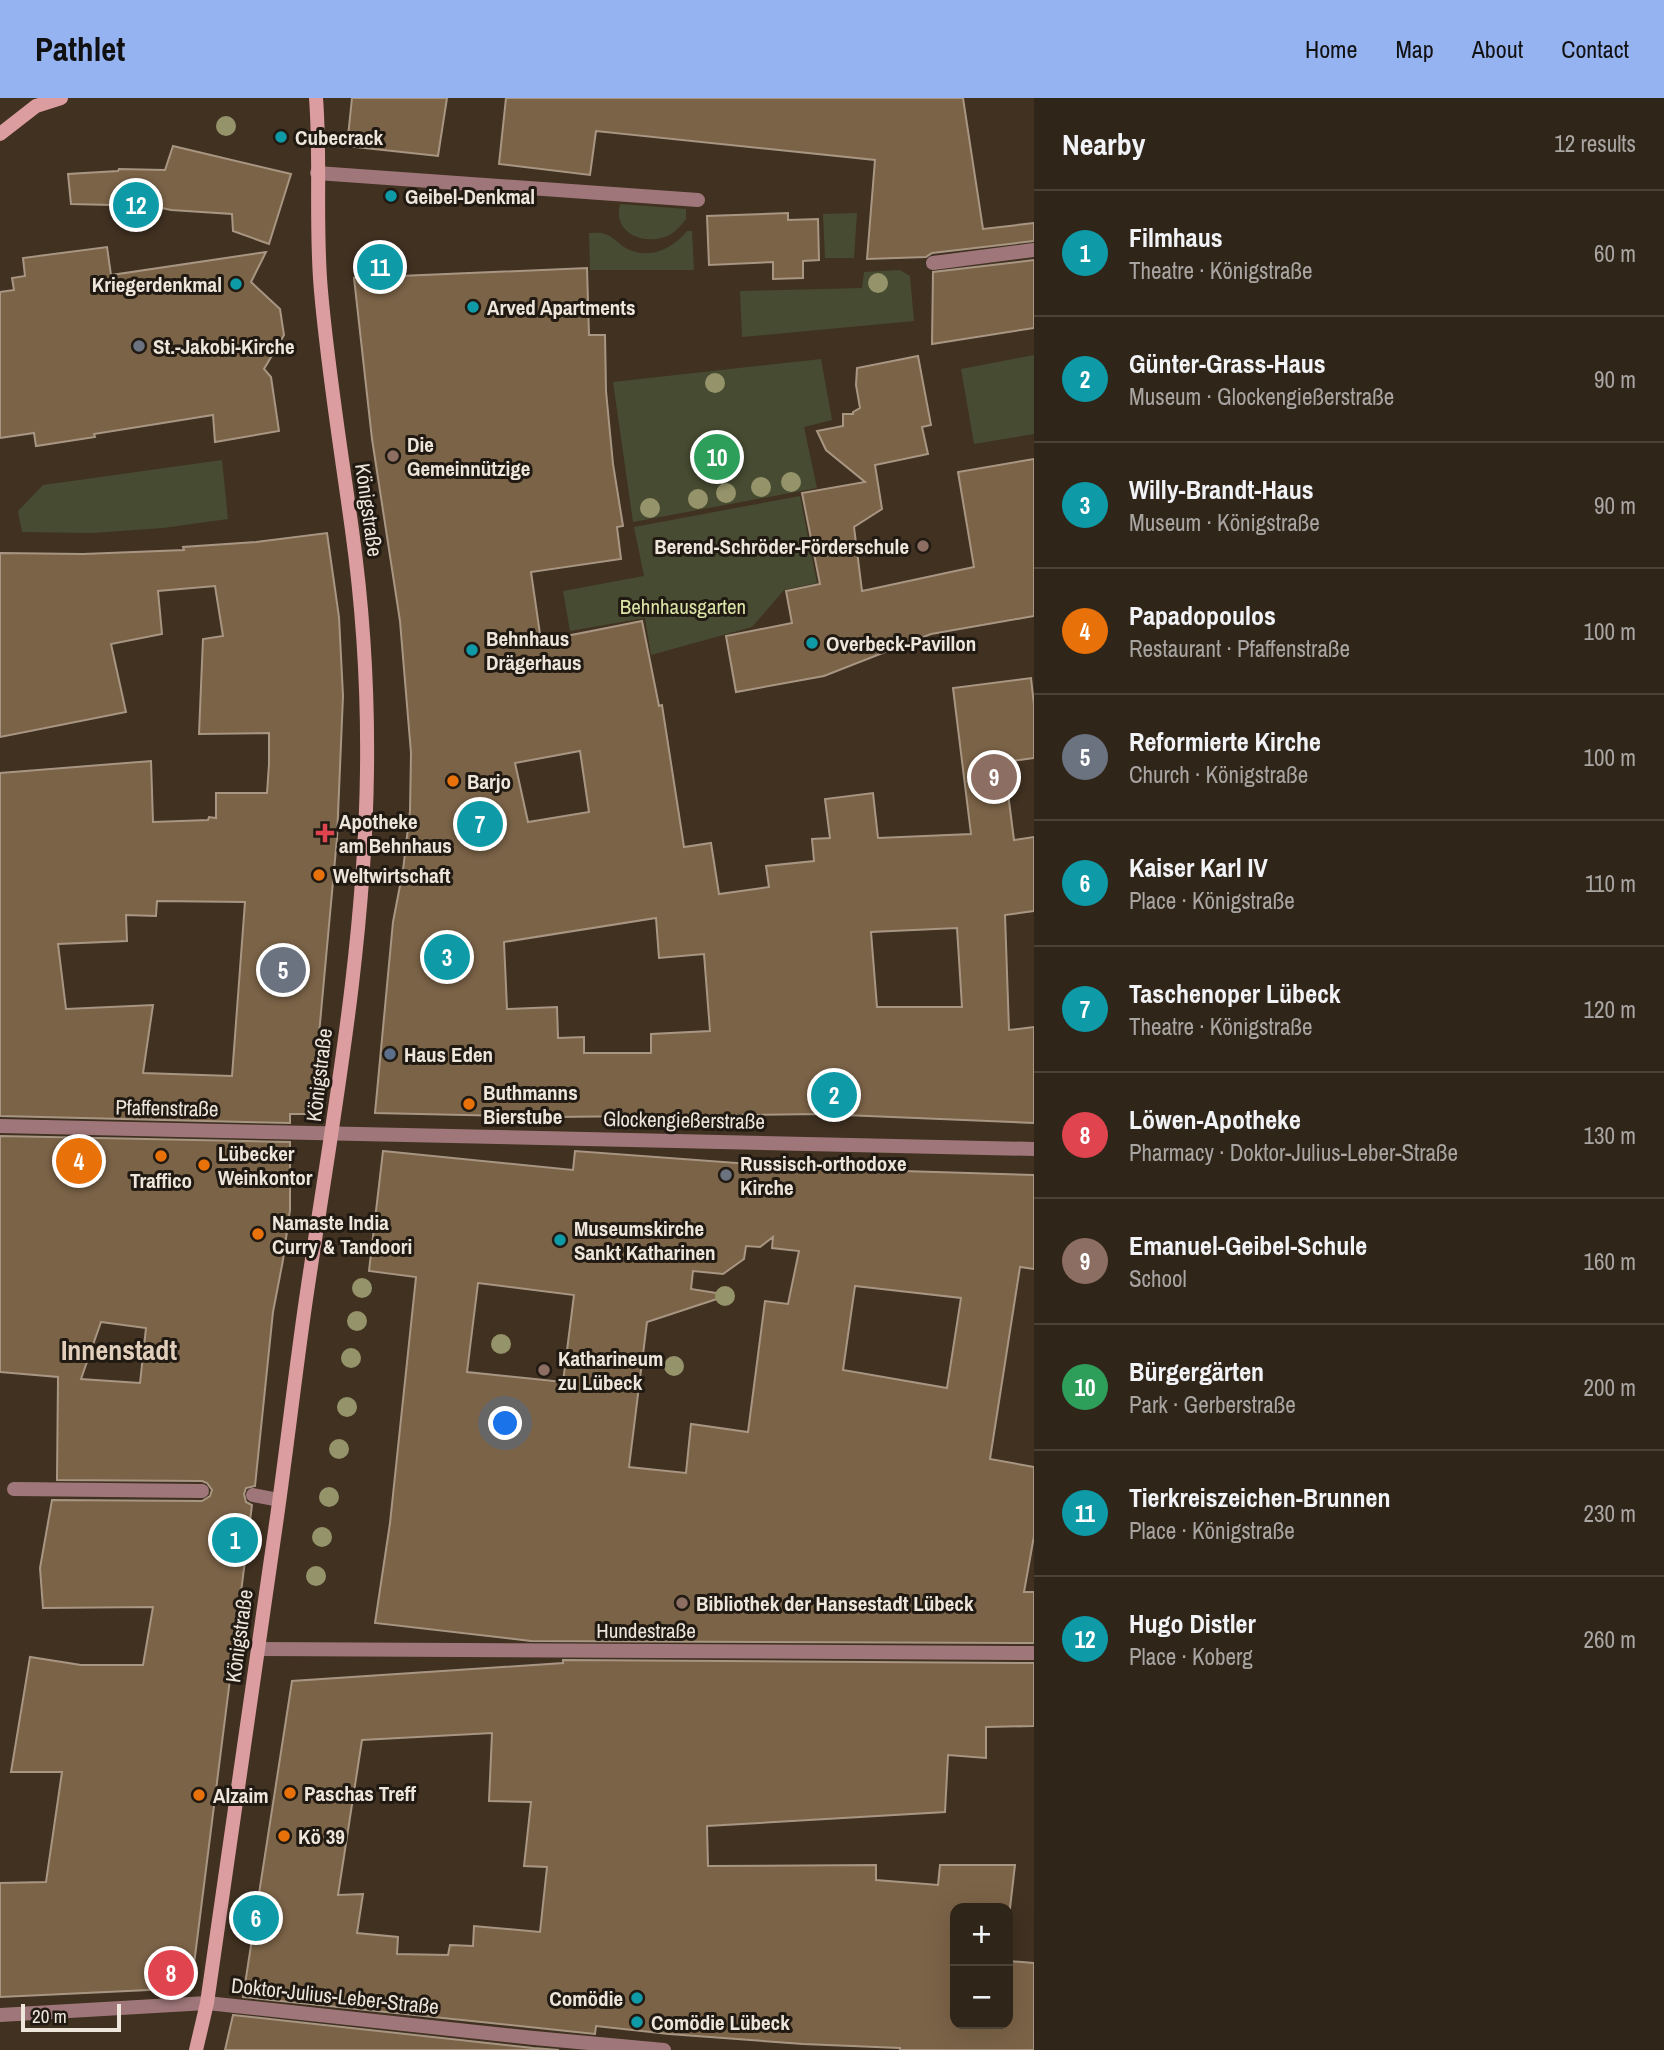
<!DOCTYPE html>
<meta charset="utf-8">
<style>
:root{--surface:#302519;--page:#382d22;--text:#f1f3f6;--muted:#a8a5a2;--line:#4b4238;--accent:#95b2f1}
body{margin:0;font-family:"Archivo Narrow",sans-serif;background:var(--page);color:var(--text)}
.controls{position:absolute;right:21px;bottom:21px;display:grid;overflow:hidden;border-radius:14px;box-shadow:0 7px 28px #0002}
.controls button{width:63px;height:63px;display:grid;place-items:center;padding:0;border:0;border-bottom:2px solid var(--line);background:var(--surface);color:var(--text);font:35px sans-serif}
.scale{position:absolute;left:21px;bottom:18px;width:100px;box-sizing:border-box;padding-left:7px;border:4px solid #eee5db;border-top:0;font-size:19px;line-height:24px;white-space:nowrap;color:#eee5db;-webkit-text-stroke:5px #211a13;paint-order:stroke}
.you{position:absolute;left:506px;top:1326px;width:24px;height:24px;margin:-18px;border:5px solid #fff;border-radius:50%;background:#1a73e8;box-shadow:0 0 0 10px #1a73e833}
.badge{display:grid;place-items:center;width:46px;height:46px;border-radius:50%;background:var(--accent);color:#fff;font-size:23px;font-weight:700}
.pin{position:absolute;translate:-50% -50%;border:4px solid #fff;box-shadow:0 2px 7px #0006}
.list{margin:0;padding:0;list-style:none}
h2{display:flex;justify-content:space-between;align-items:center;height:91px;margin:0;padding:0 28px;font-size:30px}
h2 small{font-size:23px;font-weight:400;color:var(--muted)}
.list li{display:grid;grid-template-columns:46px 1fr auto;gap:21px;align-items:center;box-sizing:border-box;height:126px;padding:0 28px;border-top:2px solid var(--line)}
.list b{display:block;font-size:26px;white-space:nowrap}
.list p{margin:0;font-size:23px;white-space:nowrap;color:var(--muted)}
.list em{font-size:23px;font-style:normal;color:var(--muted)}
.map{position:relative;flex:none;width:1034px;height:1952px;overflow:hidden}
header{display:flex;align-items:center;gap:42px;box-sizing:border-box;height:98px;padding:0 35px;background:var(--accent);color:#111}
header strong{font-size:33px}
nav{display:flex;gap:38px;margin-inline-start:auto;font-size:24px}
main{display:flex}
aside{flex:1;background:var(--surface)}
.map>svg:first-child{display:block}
</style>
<header>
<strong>Pathlet</strong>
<nav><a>Home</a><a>Map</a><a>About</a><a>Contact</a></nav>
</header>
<main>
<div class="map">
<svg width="1034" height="1952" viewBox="0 0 1034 1952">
<rect width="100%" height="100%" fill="#403121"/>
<!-- green -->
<path fill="#474b31" d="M 620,106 L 686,111 L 686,121 C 683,125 679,130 674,134 C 658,146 628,144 620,123 C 618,117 619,111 620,106 Z
M 857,115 L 854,160 L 825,160 L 823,116 Z
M 687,133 L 692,133 L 694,172 L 590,172 L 589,135 C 593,135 601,134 605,136 C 612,138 618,145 624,149 C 646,163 672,152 687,133 Z
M 900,172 L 910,178 L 914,223 L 742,239 L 740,193 L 862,190 L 864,174 Z
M 1034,257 L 1034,336 L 974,346 L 961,271 Z
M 821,261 L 832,322 L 804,329 L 817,390 L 633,424 L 613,284 Z
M 222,362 L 228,421 L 163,430 L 92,435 L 22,434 L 18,413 L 43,387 Z
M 800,398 L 817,485 L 784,492 L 752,529 L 651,557 L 645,520 L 570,533 L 563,493 L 644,478 L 634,429 Z"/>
<!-- building -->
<path fill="#7b6347" stroke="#a89683" stroke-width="2" fill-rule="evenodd" d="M 352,0 L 447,0 L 438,58 L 347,48 Z
M 506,0 L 963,0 L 983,131 L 1034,125 L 1034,143 L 932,155 L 926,159 L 867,161 L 875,62 L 596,33 L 590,77 L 499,66 Z
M 173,48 L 291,76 L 269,146 L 233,133 L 232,116 L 171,112 L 153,108 L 71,106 L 68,76 L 118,73 L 119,71 L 165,72 Z
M 788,115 L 788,122 L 818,121 L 819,162 L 803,163 L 803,180 L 773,181 L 773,164 L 709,167 L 707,118 Z
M 107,149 L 111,177 L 266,154 L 251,184 L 280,211 L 284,237 L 264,271 L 271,279 L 279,333 L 215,344 L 213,317 L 94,336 L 95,339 L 36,348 L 34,335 L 0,340 L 0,194 L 14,192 L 12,180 L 25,178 L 23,160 Z
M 1034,162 L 1034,230 L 932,246 L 933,174 Z
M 587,170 L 589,237 L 605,237 L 606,293 L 613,366 L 623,428 L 617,429 L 621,461 L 531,474 L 541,543 L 642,523 L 659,608 L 662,607 L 684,749 L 711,745 L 719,796 L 769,789 L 766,768 L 814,763 L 812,741 L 830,740 L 825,701 L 873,695 L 878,740 L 971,736 L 953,590 L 1031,580 L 1034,607 L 1034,660 L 1004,664 L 1014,742 L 1034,739 L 1034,813 L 1005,817 L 1009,932 L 1034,929 L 1034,1025 L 820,1016 L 553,1019 L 375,1015 L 393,824 L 403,772 L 410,713 L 411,655 L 400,523 L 372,341 L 354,180 ZM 580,653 L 589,714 L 528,724 L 515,665 ZM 656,820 L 659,860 L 704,856 L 710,933 L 651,936 L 651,955 L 584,955 L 584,939 L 558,940 L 557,909 L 507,911 L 504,844 ZM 957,830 L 962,909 L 877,909 L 871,834 Z
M 918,258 L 931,327 L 922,329 L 928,356 L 875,367 L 882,411 L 854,429 L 862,493 L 974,469 L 958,374 L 1034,361 L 1034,518 L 931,536 L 824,578 L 736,594 L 726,538 L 792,525 L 786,493 L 820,486 L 802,395 L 865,384 L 826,352 L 817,333 L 843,328 L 843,316 L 853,316 L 853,314 L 860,310 L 856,287 L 857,270 Z
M 327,435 L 339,519 L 343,598 L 337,740 L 318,947 L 310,1016 L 290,1016 L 290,1025 L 0,1018 L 0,675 L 151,663 L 153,724 L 208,722 L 209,719 L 216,720 L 216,695 L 267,695 L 269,666 L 269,635 L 199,636 L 203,541 L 223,538 L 215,488 L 158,493 L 162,536 L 111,546 L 126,614 L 0,639 L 0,455 L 83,456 L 184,452 L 183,449 L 256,444 ZM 157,803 L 245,804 L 232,978 L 143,975 L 153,907 L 66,911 L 58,846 L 127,843 L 126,817 L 156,818 Z
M 0,1038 L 290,1044 L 290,1112 L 283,1162 L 273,1214 L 255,1388 L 246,1390 L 244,1396 L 246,1404 L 252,1407 L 191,1890 L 0,1899 L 0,1785 L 46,1784 L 62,1674 L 11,1674 L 30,1559 L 81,1567 L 143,1567 L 153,1509 L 43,1510 L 40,1470 L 52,1402 L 202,1403 L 210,1398 L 212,1392 L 207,1385 L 202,1383 L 57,1382 L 58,1279 L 0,1274 ZM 101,1224 L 146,1230 L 140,1285 L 81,1281 Z
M 383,1053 L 573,1072 L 575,1053 L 804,1070 L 1034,1077 L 1034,1171 L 1020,1169 L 990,1361 L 1034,1369 L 1034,1438 L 1024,1494 L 1034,1494 L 1034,1545 L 531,1543 L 375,1525 L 390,1425 L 416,1179 L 369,1173 ZM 773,1139 L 772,1150 L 799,1153 L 788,1206 L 765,1203 L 748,1334 L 691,1326 L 686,1375 L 629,1369 L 647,1224 L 729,1197 L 691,1191 L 693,1173 L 723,1176 L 744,1161 L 746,1148 L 760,1149 ZM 478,1185 L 574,1197 L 563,1284 L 467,1274 ZM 855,1188 L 961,1200 L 947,1290 L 843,1272 Z
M 563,1562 L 1034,1565 L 1034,1628 L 986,1629 L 986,1660 L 948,1657 L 945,1714 L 707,1728 L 708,1768 L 876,1767 L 876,1782 L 938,1787 L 940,1767 L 1015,1767 L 1010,1810 L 955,1810 L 955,1926 L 1008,1926 L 1008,1863 L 1034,1865 L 1034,1952 L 900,1952 L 900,1950 L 803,1946 L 669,1936 L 596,1928 L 595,1936 L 243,1899 L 292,1583 L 563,1565 ZM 492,1635 L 489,1703 L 531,1704 L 524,1768 L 547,1769 L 540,1834 L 474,1828 L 473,1848 L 450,1847 L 448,1857 L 397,1856 L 398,1839 L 357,1835 L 363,1796 L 338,1797 L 362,1642 Z
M 233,1917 L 533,1950 L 559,1952 L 225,1952 Z"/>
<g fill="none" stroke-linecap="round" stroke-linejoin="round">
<!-- lane -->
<path stroke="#9f777a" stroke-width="14" d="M 317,75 L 698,102
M 14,1391 L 202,1393
M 253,1397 L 279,1402"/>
<!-- street -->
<path stroke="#9f777a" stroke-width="14" d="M 933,165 L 1034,152
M 0,1028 L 1034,1051
M 258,1551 L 1034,1555
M 0,1917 L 207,1905 L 534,1940 L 664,1952"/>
<!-- secondary -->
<path stroke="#dc9da1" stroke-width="14" d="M 0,36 L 36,8 L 61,0
M 196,1952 L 207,1905 C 231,1743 254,1581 277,1419 C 287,1348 295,1278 305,1208 C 331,1030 365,853 367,672 C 368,592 363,511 352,432 C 341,352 328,273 321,193 C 315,128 321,64 316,0"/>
</g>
<!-- trees -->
<g fill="#95936a">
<circle cx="226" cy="28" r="10"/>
<circle cx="878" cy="185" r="10"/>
<circle cx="715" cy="285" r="10"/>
<circle cx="791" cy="384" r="10"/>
<circle cx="761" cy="389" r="10"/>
<circle cx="726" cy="395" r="10"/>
<circle cx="698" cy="401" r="10"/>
<circle cx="650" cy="410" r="10"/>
<circle cx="362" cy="1190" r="10"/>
<circle cx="725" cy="1198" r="10"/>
<circle cx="357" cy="1223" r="10"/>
<circle cx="501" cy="1246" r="10"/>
<circle cx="351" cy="1260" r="10"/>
<circle cx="674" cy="1268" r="10"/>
<circle cx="347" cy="1309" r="10"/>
<circle cx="339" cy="1351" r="10"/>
<circle cx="329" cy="1399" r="10"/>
<circle cx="322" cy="1439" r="10"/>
<circle cx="316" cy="1478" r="10"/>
</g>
<!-- markers -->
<g fill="#0f9aa8" stroke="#211a13" stroke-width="2.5">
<circle cx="281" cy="39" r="7"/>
<circle cx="391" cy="98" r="7"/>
<circle cx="236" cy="186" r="7"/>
<circle cx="473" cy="209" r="7"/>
<circle cx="812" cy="545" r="7"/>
<circle cx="472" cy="552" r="7"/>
<circle cx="560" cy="1142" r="7"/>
<circle cx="637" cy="1900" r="7"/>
<circle cx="637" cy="1924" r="7"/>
</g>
<g fill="#6b7280" stroke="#211a13" stroke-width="2.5">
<circle cx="139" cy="248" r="7"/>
<circle cx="726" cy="1077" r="7"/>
</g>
<g fill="#8d6e63" stroke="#211a13" stroke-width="2.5">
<circle cx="393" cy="358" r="7"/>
<circle cx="923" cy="448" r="7"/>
<circle cx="544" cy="1272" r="7"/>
<circle cx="682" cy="1505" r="7"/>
</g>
<g fill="#e8710a" stroke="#211a13" stroke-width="2.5">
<circle cx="453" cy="683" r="7"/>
<circle cx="319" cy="777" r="7"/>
<circle cx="469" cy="1006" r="7"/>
<circle cx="161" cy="1058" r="7"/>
<circle cx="204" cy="1067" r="7"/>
<circle cx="258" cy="1136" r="7"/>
<circle cx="290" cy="1695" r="7"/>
<circle cx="199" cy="1697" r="7"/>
<circle cx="284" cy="1738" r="7"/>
</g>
<path fill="#e0444e" stroke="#211a13" stroke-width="2.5" d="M321.5 724.5h7v7h7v7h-7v7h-7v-7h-7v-7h7z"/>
<circle fill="#5c6f8a" stroke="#211a13" stroke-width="2.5" cx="390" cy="956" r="7"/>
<g text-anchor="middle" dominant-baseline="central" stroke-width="6" stroke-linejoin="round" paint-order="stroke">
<!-- poi labels -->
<g font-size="21" font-weight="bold" fill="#eee5db" stroke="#211a13" text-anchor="start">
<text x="295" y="39">Cubecrack</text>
<text x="405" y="98">Geibel-Denkmal</text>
<text x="222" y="186" text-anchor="end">Kriegerdenkmal</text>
<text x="487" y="209">Arved Apartments</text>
<text x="153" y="248">St.-Jakobi-Kirche</text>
<text x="407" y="346">Die<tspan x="407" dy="24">Gemeinnützige</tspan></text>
<text x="909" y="448" text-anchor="end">Berend-Schröder-Förderschule</text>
<text x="486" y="540">Behnhaus<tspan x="486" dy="24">Drägerhaus</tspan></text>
<text x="826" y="545">Overbeck-Pavillon</text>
<text x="467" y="683">Barjo</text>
<text x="339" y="723">Apotheke<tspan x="339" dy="24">am Behnhaus</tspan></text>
<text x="333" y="777">Weltwirtschaft</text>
<text x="404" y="956">Haus Eden</text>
<text x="483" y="994">Buthmanns<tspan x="483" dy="24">Bierstube</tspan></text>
<text x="218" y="1055">Lübecker<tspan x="218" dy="24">Weinkontor</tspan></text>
<text x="740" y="1065">Russisch-orthodoxe<tspan x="740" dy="24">Kirche</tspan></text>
<text x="161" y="1082" text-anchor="middle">Traffico</text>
<text x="272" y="1124">Namaste India<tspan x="272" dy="24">Curry &amp; Tandoori</tspan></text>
<text x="574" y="1130">Museumskirche<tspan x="574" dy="24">Sankt Katharinen</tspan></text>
<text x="558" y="1260">Katharineum<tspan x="558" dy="24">zu Lübeck</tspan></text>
<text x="696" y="1505">Bibliothek der Hansestadt Lübeck</text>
<text x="304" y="1695">Paschas Treff</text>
<text x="213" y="1697">Alzaim</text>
<text x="298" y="1738">Kö 39</text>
<text x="623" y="1900" text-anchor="end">Comödie</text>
<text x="651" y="1924">Comödie Lübeck</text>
</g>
<!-- street labels -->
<g font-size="21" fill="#eee5db" stroke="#211a13">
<text transform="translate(369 412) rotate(82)">Königstraße</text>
<text transform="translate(319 977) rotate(-83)">Königstraße</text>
<text transform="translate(167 1010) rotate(1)">Pfaffenstraße</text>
<text transform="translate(684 1022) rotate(1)">Glockengießerstraße</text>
<text x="646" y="1532">Hundestraße</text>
<text transform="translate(239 1538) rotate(-82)">Königstraße</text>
<text transform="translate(335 1898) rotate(6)">Doktor-Julius-Leber-Straße</text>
</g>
<!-- park labels -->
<g font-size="21" fill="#dae4a6" stroke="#211a13">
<text x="683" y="508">Behnhausgarten</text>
</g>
<!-- district labels -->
<g font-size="28" font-weight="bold" fill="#e1cfbb" stroke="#211a13">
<text x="119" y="1252">Innenstadt</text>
</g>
</g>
</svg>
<div class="controls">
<button>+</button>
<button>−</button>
</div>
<div class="scale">20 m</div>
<div class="you"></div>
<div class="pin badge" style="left:235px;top:1442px;background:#0f9aa8">1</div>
<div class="pin badge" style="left:834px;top:997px;background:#0f9aa8">2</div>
<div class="pin badge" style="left:447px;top:859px;background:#0f9aa8">3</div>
<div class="pin badge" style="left:79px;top:1063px;background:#e8710a">4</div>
<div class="pin badge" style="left:283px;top:872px;background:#6b7280">5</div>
<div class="pin badge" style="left:256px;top:1820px;background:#0f9aa8">6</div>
<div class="pin badge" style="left:480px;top:726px;background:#0f9aa8">7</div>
<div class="pin badge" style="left:171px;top:1875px;background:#e0444e">8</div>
<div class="pin badge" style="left:994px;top:679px;background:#8d6e63">9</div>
<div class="pin badge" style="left:717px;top:359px;background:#2e9e5b">10</div>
<div class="pin badge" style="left:380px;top:169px;background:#0f9aa8">11</div>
<div class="pin badge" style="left:136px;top:107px;background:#0f9aa8">12</div>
</div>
<aside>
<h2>Nearby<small>12 results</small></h2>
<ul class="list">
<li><span class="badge" style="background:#0f9aa8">1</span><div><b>Filmhaus</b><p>Theatre · Königstraße</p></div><em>60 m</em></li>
<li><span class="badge" style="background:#0f9aa8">2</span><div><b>Günter-Grass-Haus</b><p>Museum · Glockengießerstraße</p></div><em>90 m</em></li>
<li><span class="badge" style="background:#0f9aa8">3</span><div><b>Willy-Brandt-Haus</b><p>Museum · Königstraße</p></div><em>90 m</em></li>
<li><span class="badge" style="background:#e8710a">4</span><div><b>Papadopoulos</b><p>Restaurant · Pfaffenstraße</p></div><em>100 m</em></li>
<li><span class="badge" style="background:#6b7280">5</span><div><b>Reformierte Kirche</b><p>Church · Königstraße</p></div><em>100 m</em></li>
<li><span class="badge" style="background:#0f9aa8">6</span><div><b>Kaiser Karl IV</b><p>Place · Königstraße</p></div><em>110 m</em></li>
<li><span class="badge" style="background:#0f9aa8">7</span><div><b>Taschenoper Lübeck</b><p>Theatre · Königstraße</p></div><em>120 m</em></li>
<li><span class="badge" style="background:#e0444e">8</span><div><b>Löwen-Apotheke</b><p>Pharmacy · Doktor-Julius-Leber-Straße</p></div><em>130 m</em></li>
<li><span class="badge" style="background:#8d6e63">9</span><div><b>Emanuel-Geibel-Schule</b><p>School</p></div><em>160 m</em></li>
<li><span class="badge" style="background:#2e9e5b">10</span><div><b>Bürgergärten</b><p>Park · Gerberstraße</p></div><em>200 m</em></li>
<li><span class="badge" style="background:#0f9aa8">11</span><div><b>Tierkreiszeichen-Brunnen</b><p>Place · Königstraße</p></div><em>230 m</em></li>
<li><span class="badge" style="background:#0f9aa8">12</span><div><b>Hugo Distler</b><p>Place · Koberg</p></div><em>260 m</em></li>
</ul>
</aside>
</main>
